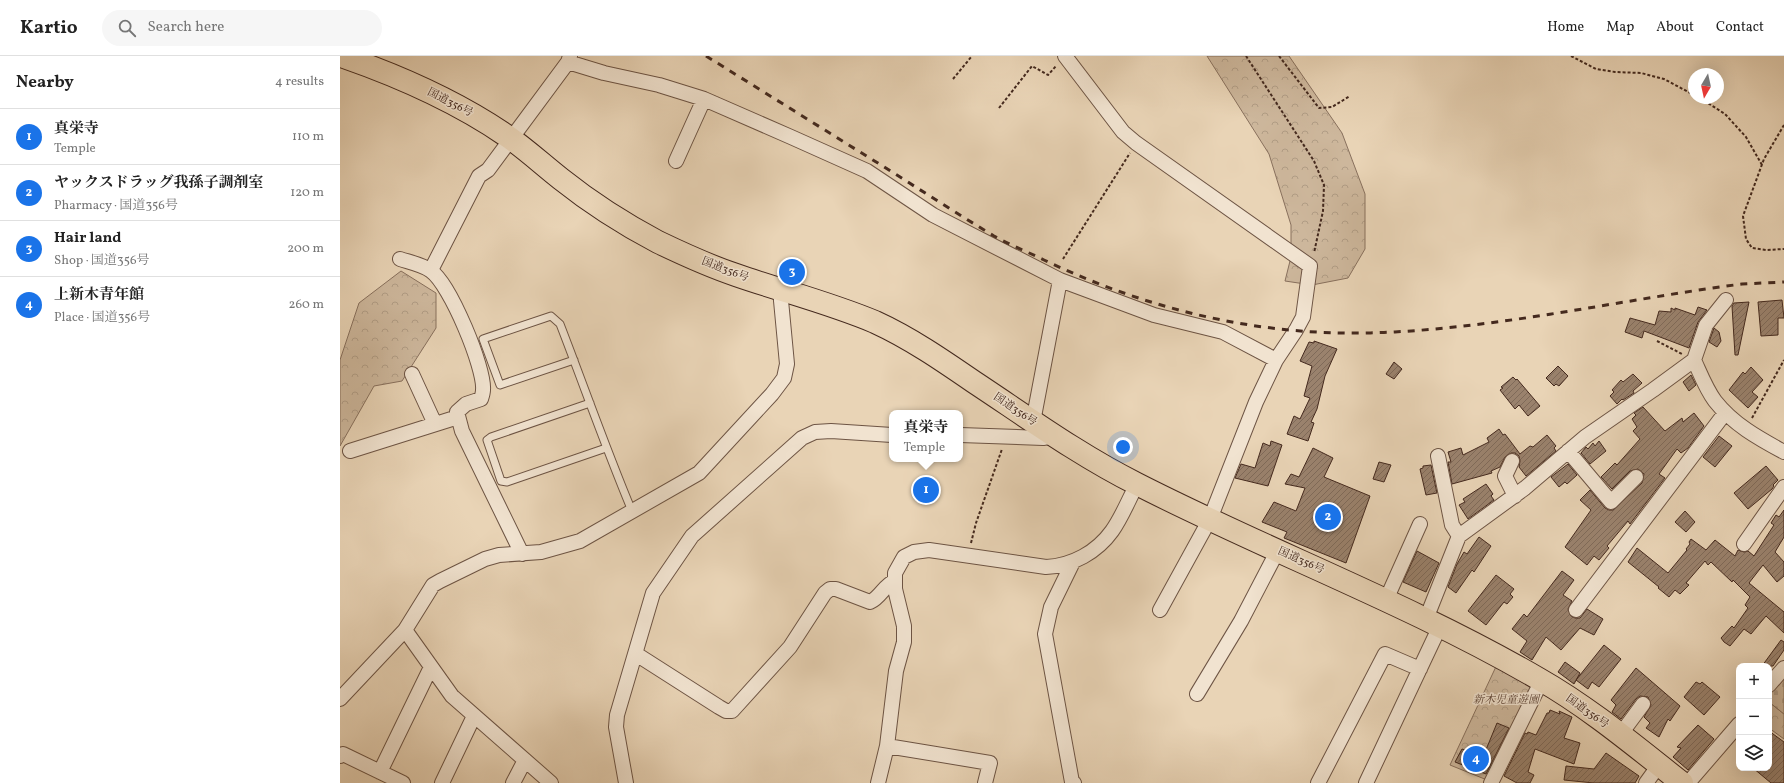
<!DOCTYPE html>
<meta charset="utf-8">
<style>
:root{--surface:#fff;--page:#f6f6f6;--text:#222;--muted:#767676;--line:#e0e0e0;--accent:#1a73e8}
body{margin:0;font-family:Vollkorn,"Noto Serif JP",serif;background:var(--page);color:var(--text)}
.controls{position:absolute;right:12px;bottom:12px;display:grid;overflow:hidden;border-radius:8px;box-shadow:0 4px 16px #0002}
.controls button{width:36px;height:36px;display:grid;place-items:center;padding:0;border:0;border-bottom:1px solid var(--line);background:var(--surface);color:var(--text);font:20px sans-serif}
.compass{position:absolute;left:1348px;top:12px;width:36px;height:36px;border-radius:50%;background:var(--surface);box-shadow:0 4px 16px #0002;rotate:189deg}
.you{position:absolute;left:783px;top:391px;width:14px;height:14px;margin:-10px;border:3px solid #fff;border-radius:50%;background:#1a73e8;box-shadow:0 0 0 6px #1a73e833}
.badge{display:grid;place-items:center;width:26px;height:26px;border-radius:50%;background:var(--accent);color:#fff;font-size:13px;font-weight:700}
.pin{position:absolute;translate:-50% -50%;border:2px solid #fff;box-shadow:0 1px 4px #0006}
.popup{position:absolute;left:549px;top:354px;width:74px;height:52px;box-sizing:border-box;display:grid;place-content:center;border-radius:8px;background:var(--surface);filter:drop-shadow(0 1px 3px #0005);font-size:13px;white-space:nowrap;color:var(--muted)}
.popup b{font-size:15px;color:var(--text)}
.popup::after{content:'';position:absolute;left:50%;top:100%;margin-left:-8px;border:8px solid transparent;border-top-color:var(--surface)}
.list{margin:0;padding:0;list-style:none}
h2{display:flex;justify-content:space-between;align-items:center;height:52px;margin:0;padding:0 16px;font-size:17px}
h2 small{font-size:13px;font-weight:400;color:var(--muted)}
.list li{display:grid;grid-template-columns:26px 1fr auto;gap:12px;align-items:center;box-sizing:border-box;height:56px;padding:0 16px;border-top:1px solid var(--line)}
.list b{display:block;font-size:15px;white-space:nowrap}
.list p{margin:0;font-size:13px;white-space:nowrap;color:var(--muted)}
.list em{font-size:13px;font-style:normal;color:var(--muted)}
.icon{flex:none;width:22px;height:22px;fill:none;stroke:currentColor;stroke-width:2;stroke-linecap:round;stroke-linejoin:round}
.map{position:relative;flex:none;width:1444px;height:727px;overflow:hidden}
header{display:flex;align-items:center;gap:24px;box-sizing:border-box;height:56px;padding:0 20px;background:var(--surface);border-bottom:1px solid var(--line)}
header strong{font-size:19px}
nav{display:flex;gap:22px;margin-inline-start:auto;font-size:14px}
.search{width:280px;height:36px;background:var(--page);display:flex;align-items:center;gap:10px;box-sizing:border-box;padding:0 14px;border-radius:22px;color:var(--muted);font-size:15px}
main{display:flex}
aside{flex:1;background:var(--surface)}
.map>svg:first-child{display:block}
</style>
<header>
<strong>Kartio</strong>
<div class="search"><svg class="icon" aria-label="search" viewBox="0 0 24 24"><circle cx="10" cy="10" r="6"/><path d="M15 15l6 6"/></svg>Search here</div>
<nav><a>Home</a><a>Map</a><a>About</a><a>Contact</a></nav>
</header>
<main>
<aside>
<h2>Nearby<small>4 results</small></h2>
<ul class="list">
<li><span class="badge">1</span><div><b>真栄寺</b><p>Temple</p></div><em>110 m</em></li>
<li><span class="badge">2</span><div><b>ヤックスドラッグ我孫子調剤室</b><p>Pharmacy · 国道356号</p></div><em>120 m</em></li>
<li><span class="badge">3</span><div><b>Hair land</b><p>Shop · 国道356号</p></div><em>200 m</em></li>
<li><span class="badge">4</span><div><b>上新木青年館</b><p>Place · 国道356号</p></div><em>260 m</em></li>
</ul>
</aside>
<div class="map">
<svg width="1444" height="727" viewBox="0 0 1444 727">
<defs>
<pattern id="forest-crowns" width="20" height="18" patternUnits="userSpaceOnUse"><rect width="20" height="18" fill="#cdb79c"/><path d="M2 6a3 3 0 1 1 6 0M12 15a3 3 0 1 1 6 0" fill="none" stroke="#b19d86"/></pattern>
<pattern id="cemetery-stones" width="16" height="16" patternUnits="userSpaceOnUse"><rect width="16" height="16" fill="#cdb79c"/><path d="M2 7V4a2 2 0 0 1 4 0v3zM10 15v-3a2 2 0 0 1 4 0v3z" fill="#b19d86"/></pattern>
<pattern id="building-hatch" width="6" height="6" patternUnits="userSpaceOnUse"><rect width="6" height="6" fill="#9a826d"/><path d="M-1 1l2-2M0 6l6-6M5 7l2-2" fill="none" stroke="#7f6a59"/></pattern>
</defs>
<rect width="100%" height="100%" fill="#e9d4b6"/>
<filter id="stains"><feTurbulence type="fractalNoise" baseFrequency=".005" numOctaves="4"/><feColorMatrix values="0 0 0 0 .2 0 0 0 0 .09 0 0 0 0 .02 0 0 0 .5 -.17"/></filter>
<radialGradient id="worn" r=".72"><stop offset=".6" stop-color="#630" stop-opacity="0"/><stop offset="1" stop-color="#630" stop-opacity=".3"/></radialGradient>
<!-- forest -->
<path fill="url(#forest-crowns)" stroke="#88705d" d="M 867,0 L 949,0 L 1002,77 L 1025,138 L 1025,193 L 1008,222 L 972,229 L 945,225 L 951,201 L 951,169 L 929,98 Z
M 61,215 L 96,237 L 96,272 L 62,325 L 34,330 L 0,390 L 0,304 L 19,247 Z
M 1160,602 L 1202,624 L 1152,726 L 1110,709 Z
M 1429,646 L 1444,658 L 1444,683 L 1429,672 Z"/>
<!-- cemetery -->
<path fill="url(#cemetery-stones)" stroke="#88705d" d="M 1444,612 L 1444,658 L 1429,646 L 1429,629 Z"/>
<!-- building -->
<path fill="url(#building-hatch)" stroke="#44291e" d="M 1442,244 L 1444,262 L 1438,262 L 1438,279 L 1421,280 L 1418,246 Z
M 1409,246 L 1398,299 L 1395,299 L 1392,250 L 1394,247 Z
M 1358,251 L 1367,254 L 1358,266 L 1349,292 L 1304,275 L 1302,282 L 1285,276 L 1290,262 L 1315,269 L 1319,255 L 1331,256 L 1331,252 L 1335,254 L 1335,252 L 1355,259 Z
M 1374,272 L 1379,276 L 1381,285 L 1377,291 L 1369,286 Z
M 974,285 L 997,293 L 985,320 L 977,353 L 971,366 L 974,367 L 968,385 L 947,378 L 954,360 L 960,363 L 970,342 L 964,340 L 972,310 L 960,305 L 969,286 L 974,287 Z
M 1054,306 L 1062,313 L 1054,323 L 1046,318 Z
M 1218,310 L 1228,320 L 1219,330 L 1216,328 L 1214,330 L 1206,322 Z
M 1411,311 L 1423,324 L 1412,336 L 1418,341 L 1408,352 L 1389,334 L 1403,316 L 1405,318 Z
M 1293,318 L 1302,327 L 1293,335 L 1294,337 L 1283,344 L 1282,343 L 1277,348 L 1270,340 L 1274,336 L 1272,334 L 1281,324 L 1283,326 Z
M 1351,319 L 1356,329 L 1349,335 L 1343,326 Z
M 1173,321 L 1176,324 L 1177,323 L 1200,350 L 1188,360 L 1179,349 L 1175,353 L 1160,334 L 1163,332 L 1161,331 Z
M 1303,351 L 1325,375 L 1342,362 L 1343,366 L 1354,357 L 1364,370 L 1348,392 L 1341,397 L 1337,393 L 1319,418 L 1325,422 L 1290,468 L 1288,465 L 1267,490 L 1269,492 L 1259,504 L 1254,500 L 1247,509 L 1225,491 L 1251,454 L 1240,444 L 1250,434 L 1265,452 L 1269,454 L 1273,454 L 1302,427 L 1304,418 L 1298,413 L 1290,415 L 1272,433 L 1261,421 L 1275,407 L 1277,409 L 1300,383 L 1293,375 L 1297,371 L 1292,363 L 1296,359 L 1294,357 Z
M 1159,373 L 1163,379 L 1165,378 L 1180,398 L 1190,390 L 1193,391 L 1207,379 L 1216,390 L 1214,392 L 1216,395 L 1186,420 L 1179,411 L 1180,405 L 1179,400 L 1175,397 L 1171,397 L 1165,401 L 1160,411 L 1151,415 L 1152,417 L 1112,428 L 1108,406 L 1111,406 L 1108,396 L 1121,392 L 1123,399 L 1149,386 L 1147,382 Z
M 1379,380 L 1392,390 L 1375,411 L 1363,401 Z
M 931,385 L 942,389 L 928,430 L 895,422 L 901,408 L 915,412 L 923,387 L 930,390 Z
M 1259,385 L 1266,395 L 1250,408 L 1241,397 L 1246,391 L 1248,393 L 1253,387 L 1255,390 Z
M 973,392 L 993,402 L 984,421 L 1030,440 L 1006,507 L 944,482 L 947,476 L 922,466 L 934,446 L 956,455 L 965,432 L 945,428 L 951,418 L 959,421 Z
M 1039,406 L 1051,409 L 1044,426 L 1033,423 Z
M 1228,408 L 1237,419 L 1227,428 L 1225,426 L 1219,431 L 1211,421 Z
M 1091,409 L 1097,437 L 1086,439 L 1080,413 L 1083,412 L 1083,410 Z
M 1426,410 L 1438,424 L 1433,429 L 1434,430 L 1432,433 L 1408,453 L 1394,437 Z
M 1146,428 L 1153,438 L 1151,440 L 1154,444 L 1128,463 L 1119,449 L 1125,446 L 1123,443 Z
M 1444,454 L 1444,481 L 1435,496 L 1444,506 L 1444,520 L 1437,526 L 1423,509 L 1409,527 L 1444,556 L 1444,577 L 1426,560 L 1411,578 L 1404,573 L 1390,590 L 1384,586 L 1381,582 L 1392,570 L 1394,572 L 1408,552 L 1405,549 L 1410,541 L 1393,524 L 1392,526 L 1371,506 L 1368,509 L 1365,505 L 1346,527 L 1349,529 L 1340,538 L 1335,534 L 1329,541 L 1318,532 L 1319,531 L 1288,506 L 1297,492 L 1328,517 L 1347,494 L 1346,493 L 1350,488 L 1349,486 L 1351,483 L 1366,494 L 1375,484 L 1395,500 L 1398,494 L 1404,496 L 1408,495 L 1414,500 L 1434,469 L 1431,467 L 1436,459 L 1439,461 Z
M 1345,455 L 1355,466 L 1346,476 L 1335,466 Z
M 1139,481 L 1151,490 L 1134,516 L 1132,514 L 1116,537 L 1108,531 L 1117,508 L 1124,496 L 1127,498 Z
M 1077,495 L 1099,507 L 1086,536 L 1063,526 Z
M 1222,515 L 1234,524 L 1223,539 L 1232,545 L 1228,553 L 1231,560 L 1235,562 L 1240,562 L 1247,553 L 1263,563 L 1254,579 L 1240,572 L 1221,594 L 1206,581 L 1192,604 L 1180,596 L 1187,585 L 1172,573 L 1184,558 L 1187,561 Z
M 1156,519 L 1174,533 L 1170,538 L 1173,541 L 1167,548 L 1164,546 L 1146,569 L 1128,555 Z
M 1441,584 L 1444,586 L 1444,594 L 1433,610 L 1422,610 Z
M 1264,589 L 1281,603 L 1259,631 L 1252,626 L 1248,633 L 1236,624 Z
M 1225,606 L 1240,617 L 1234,628 L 1218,616 Z
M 1296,612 L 1340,650 L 1330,665 L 1328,663 L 1319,681 L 1306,672 L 1310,667 L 1304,661 L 1311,649 L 1308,641 L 1300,640 L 1296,643 L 1281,663 L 1272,656 L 1276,649 L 1271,644 Z
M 1356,626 L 1360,628 L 1362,626 L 1380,641 L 1364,659 L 1344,641 Z
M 1210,654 L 1220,658 L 1219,655 L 1232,661 L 1224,682 L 1240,687 L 1234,708 L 1195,693 L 1188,716 L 1194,719 L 1190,727 L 1177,727 L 1164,720 L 1185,677 L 1187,678 L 1188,676 L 1196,679 L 1207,657 L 1209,657 Z
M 1157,667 L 1169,672 L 1146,718 L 1115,706 L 1122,693 L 1143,701 Z
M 1358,669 L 1374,683 L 1348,714 L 1333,701 L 1341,692 L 1337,691 Z
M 1429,675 L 1444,686 L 1444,727 L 1431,727 L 1413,712 L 1429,712 Z
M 1266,697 L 1299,720 L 1295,727 L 1254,727 L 1224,724 L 1226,710 L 1254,713 Z"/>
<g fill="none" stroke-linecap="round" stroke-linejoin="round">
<!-- lane casing -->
<g stroke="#6d5444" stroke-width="9">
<path id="lane" d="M 234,304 L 160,329 L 143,283 L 211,260 L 220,268 C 244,330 266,393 292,455
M 250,347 L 151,381 L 147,384 L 161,425 L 167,426 L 266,392"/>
</g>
<!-- street casing -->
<g stroke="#6d5444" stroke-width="16">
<path id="street" d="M 725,0 L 783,76 L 796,87 L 970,210 L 963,261 L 956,274 L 936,304 L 916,346 L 870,463 L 820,554
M 228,6 L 264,17 L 319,29 L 364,43 L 451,81 L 527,115 L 593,159 L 720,224 L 693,366
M 336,105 L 364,43
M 60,203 C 69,206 84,209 91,215 C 110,228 145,312 143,334 C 143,337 142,340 141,343 L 126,348 L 117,356 L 122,375 L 182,498
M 91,214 L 139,120 L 148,114 L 228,6 L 230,0
M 720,224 L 814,259 L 883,276 L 936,304
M 1354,304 L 1366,269 L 1386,244
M 72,318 L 95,368
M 620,379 L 703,382 L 715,380
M 10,395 L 118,361
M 1228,395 L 1271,446 L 1296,421
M 1098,400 L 1112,469 L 1119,480
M 1172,405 L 1165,420 L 1175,440
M 1404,488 L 1444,431
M 733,506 L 711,551 L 705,578 L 732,726 L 734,727
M 1046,544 L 1080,468
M 1236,554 L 1385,357
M 1086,563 L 1119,480 L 1185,432 L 1245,381 L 1313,334 L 1354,304 C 1360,317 1366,333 1375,345 C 1393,368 1418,382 1444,396
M 65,574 L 112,640 L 211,727
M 296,598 L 379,651 L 386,655 L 392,655 L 450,591 L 485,537 L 490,533 L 496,533 L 530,546 C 541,541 544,529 555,525
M 1429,629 L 1444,612
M 857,638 L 901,565 L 938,494
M 0,643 L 65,574 L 93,529 L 100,525 L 145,503 L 159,499 L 201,496 L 240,485 L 359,417 L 432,338 L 444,322 L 447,308 L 440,234
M 1280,679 L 1303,648
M 547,690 L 650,707 L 645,727
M 0,700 L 3,698 L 63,727
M 40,716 L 91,611
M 102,727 L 134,660
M 173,727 L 185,704
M 286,727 L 276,671 L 277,659 L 313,537 L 352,480 L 462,382 L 475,376 L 491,375 L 552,379
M 538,727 L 547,690 L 556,615 L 564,586 L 564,570 L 555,533 L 555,517 L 564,501 L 574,496 L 589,494 L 706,511 C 732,510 757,496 772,475 C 782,461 789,443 797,428
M 978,727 L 1045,598 L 1080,613
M 1026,727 L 1100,570
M 1151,727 L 1202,624
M 1306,727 L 1319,709
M 1348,727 L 1399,668"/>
</g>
<!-- highway casing -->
<g stroke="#44291e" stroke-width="24">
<path id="highway" d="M 1,0 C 59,20 116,45 167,80 C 186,93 203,109 221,123 C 251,147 284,168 318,186 C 343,198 369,210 396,219 C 442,235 490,247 535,266 C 570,282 602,304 634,326 C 687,361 739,399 797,428 C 930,496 1070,548 1199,623 C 1250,652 1296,691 1342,727"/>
</g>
<!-- path -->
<path stroke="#44291e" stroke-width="2" stroke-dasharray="3 2" stroke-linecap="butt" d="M 906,0 L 974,105 L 984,129 L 983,155 L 974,197
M 939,0 L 979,52 L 992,51 L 1010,40
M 1231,0 L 1256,13 L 1275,16 L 1301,17 L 1324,23 L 1354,39
M 613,23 L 632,0
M 1360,42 L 1385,58 L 1406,81 L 1422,109
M 659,52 L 692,10 L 708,19 L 716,10
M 1444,69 L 1424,103 L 1403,160 L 1406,183 L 1412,192 L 1426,194 L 1444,193
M 723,203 L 790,97
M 1317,285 L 1342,298
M 1412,362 L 1444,304
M 631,487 L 636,467 L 662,393"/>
<!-- lane -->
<use href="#lane" stroke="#f1e3d0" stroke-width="7"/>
<!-- street -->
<use href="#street" stroke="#f1e3d0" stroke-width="14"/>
<!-- highway -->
<use href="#highway" stroke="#e9d4b6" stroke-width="22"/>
<!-- rail -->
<path stroke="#44291e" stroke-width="3" stroke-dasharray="7 7" stroke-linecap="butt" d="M 366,0 C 424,36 483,73 541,109 C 579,133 616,157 654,180 C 670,189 688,196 704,204 C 807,253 913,279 1027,277 C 1153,274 1278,244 1402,228 L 1444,226"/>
</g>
<g text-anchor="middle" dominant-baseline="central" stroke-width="3" stroke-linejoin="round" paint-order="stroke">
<!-- street labels -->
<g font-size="11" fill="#44291e" stroke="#f1e3d0">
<text transform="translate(110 47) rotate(27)">国道356号</text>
<text transform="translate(385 214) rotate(21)">国道356号</text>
<text transform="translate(675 354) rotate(34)">国道356号</text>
<text transform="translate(961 505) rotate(24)">国道356号</text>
<text transform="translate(1247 656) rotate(35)">国道356号</text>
</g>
<!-- park labels -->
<g font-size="11" font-style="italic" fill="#5f4537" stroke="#f1e3d0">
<text x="1166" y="644">新木児童遊園</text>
</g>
</g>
<rect width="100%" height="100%" filter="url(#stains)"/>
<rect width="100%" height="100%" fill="url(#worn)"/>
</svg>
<div class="controls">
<button>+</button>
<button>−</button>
<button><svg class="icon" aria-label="layers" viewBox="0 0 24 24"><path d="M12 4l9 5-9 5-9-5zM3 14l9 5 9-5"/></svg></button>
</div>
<svg class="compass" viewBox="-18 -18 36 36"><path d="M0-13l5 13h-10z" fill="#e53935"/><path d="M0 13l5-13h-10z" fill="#767676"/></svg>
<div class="you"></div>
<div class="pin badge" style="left:586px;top:434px">1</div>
<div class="popup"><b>真栄寺</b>Temple</div>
<div class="pin badge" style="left:988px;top:461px">2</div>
<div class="pin badge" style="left:452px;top:216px">3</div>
<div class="pin badge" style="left:1136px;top:703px">4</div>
</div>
</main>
